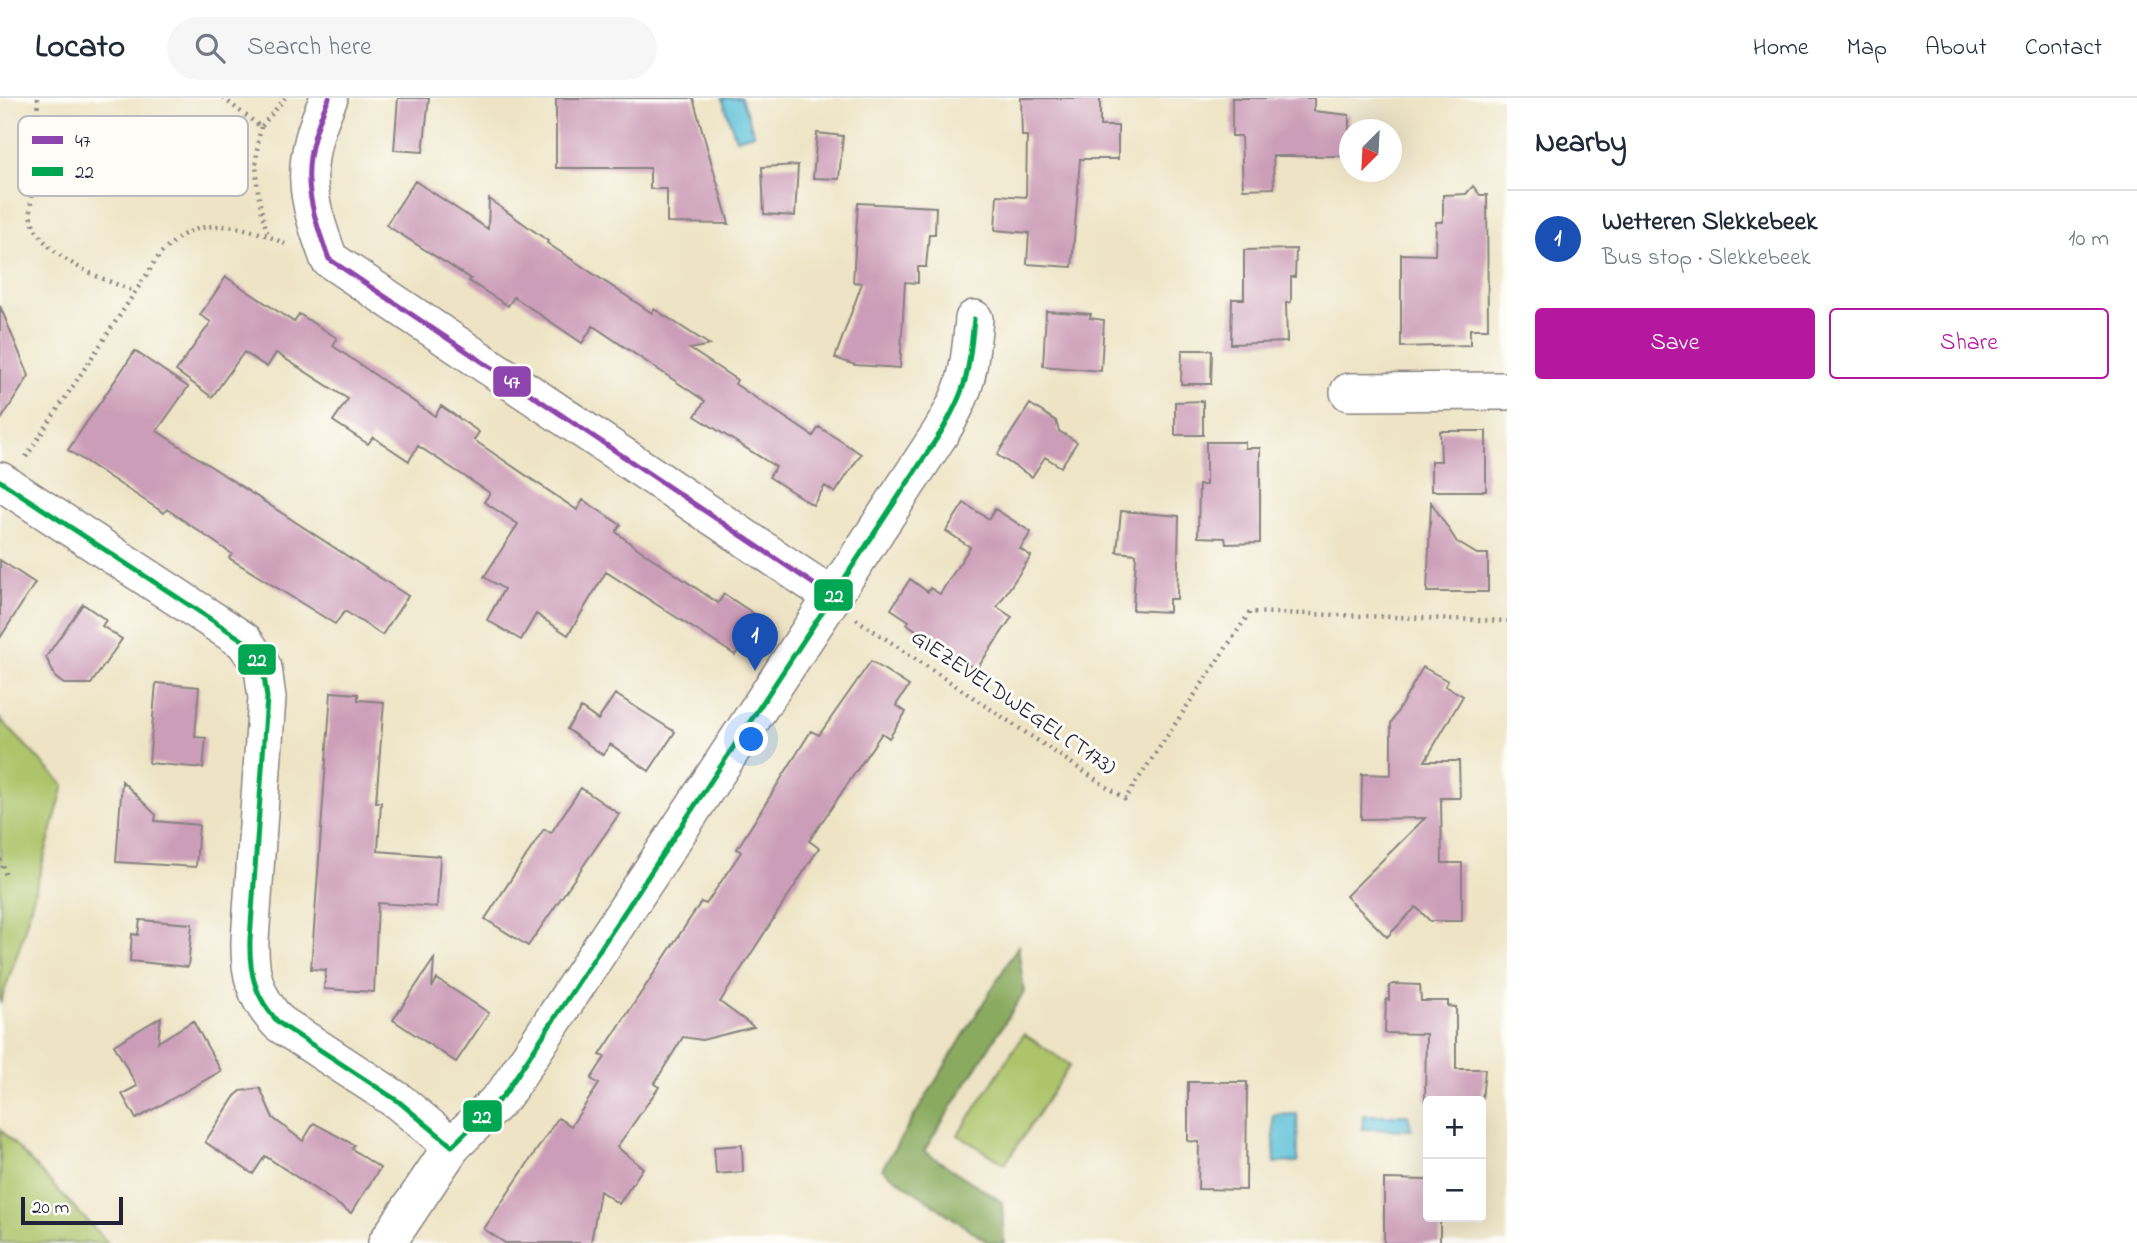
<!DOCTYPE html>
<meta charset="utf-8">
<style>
:root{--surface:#fff;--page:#f6f6f7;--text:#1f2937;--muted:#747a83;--line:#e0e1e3;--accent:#b5179e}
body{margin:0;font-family:"Indie Flower",sans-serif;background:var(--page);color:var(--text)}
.controls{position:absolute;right:21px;bottom:21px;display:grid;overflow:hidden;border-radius:7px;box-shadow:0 7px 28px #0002}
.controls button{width:63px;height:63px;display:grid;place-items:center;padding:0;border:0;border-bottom:2px solid var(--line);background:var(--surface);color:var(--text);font:35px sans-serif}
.compass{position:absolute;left:1339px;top:21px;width:63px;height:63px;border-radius:50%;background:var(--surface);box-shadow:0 7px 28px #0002;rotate:204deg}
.scale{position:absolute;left:21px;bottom:18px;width:102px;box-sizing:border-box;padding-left:7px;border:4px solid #22223b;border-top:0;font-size:19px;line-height:24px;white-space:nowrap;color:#22223b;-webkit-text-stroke:5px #fdfcf7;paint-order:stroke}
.you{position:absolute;left:752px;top:642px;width:24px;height:24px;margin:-18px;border:5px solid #fff;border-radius:50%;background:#1a73e8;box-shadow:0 0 0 10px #1a73e833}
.badge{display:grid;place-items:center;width:46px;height:46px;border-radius:50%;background:var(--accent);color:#fff;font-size:23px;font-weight:700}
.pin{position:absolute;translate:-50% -58px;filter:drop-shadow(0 2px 4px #0008)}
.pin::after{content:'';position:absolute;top:37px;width:24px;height:21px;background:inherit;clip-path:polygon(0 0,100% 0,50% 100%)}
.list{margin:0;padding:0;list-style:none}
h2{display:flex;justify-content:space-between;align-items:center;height:91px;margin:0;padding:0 28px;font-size:30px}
h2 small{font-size:23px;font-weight:400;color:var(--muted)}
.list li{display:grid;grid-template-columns:46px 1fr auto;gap:21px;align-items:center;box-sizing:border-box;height:98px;padding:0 28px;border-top:2px solid var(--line)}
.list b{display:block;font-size:26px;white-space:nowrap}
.list p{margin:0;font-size:23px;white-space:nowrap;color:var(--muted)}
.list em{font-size:23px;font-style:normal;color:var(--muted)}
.actions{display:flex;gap:14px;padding:21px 28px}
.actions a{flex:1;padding:16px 0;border:2px solid var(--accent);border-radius:7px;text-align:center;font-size:24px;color:var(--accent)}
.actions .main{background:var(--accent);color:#fff}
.icon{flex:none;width:38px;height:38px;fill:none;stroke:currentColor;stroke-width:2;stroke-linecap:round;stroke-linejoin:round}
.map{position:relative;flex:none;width:1507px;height:1145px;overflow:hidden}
header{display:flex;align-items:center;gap:42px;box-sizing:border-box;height:98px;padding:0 35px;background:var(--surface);border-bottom:2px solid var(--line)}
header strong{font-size:33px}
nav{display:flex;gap:38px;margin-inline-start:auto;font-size:24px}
.search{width:490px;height:63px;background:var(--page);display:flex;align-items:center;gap:18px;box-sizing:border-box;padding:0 24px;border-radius:38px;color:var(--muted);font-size:26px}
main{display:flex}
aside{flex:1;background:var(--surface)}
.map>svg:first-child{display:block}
</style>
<header>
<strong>Locato</strong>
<div class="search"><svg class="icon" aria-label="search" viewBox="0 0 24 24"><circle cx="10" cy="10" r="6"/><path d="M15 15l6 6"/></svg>Search here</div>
<nav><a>Home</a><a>Map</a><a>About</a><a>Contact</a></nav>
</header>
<main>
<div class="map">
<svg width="1507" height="1145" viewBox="0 0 1507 1145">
<rect width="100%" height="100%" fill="#fdfcf7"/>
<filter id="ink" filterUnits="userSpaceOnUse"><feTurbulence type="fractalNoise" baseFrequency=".0143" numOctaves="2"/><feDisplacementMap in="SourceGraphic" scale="14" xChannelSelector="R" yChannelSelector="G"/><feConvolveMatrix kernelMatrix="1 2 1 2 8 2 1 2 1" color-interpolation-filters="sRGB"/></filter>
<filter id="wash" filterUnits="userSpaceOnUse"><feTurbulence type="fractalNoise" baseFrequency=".00686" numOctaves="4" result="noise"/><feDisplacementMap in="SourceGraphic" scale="28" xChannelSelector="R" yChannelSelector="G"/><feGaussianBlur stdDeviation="1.57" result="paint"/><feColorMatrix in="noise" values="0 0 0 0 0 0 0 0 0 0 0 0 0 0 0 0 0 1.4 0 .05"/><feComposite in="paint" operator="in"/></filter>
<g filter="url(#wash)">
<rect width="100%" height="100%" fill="#eee4c5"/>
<!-- green -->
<path fill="#adc46a" stroke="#687352" stroke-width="2" d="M 0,621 L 64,687 L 20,848 L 0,906 Z
M 1024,936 L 1070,967 L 1005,1066 L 958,1037 Z
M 0,1031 L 108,1145 L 0,1145 Z"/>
<!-- forest -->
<path fill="#8aaa5e" stroke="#56664c" stroke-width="2" d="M 1018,848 L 1024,894 L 924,1053 L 1002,1104 L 1004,1145 L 989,1145 L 882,1071 Z"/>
<!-- water -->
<path fill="#5bc1d8" stroke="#3e728a" stroke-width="2" d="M 722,0 L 741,0 L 754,36 L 736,41 Z
M 1297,1016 L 1298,1064 L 1275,1065 L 1273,1017 Z
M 1363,1017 L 1408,1017 L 1412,1032 L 1362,1031 Z"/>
<g id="blocks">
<!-- building -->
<path fill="#cc9db8" d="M 398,0 L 429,0 L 423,54 L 394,52 Z
M 556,0 L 693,0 L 729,126 L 667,125 L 667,91 L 650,91 L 650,70 L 556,70 Z
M 1021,0 L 1100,0 L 1100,28 L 1118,28 L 1118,61 L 1080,61 L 1072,169 L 1027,166 L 1029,135 L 995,132 L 997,97 L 1026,99 L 1027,38 L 1022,38 Z
M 1232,0 L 1314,0 L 1314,13 L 1349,17 L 1349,58 L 1273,58 L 1274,90 L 1243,91 L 1241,38 L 1232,38 Z
M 817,35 L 843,38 L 839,81 L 813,80 Z
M 798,67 L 795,118 L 764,116 L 762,69 Z
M 415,83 L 488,131 L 489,101 L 548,143 L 547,145 L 652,215 L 654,211 L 710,247 L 690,251 L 737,282 L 735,286 L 813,338 L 819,329 L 861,356 L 835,395 L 825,388 L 813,407 L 769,379 L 776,369 L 695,318 L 705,303 L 593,228 L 582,245 L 514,199 L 508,208 L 469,183 L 471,181 L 386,127 Z
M 1473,88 L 1480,97 L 1487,97 L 1488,231 L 1470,231 L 1470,247 L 1401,249 L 1401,156 L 1435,157 L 1436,124 L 1443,124 L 1443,97 L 1466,96 Z
M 858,105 L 936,109 L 935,136 L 929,136 L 926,169 L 918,169 L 918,185 L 905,184 L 900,270 L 855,267 L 835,260 L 862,185 L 853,184 Z
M 1296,151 L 1295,179 L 1291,179 L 1291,204 L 1286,205 L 1287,244 L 1231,246 L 1232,201 L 1244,201 L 1244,152 Z
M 226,179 L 294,224 L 299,216 L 337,240 L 333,248 L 435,318 L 441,308 L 479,334 L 474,342 L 577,412 L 583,402 L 621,427 L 616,434 L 630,445 L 718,505 L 724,496 L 762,521 L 748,540 L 735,557 L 606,474 L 568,537 L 536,516 L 521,542 L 487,522 L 504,491 L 484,479 L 518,426 L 484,404 L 490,395 L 418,348 L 409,363 L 373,339 L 368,346 L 333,323 L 348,301 L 276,255 L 267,269 L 244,254 L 212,299 L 176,273 L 211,224 L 200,217 Z
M 0,208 L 29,278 L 0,323 Z
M 1046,213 L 1091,216 L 1090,220 L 1104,222 L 1101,273 L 1043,268 Z
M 1182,252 L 1212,252 L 1211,286 L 1181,286 Z
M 135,253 L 188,289 L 157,333 L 408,498 L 382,537 L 345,513 L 335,526 L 229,460 L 232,456 L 167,411 L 164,415 L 68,352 Z
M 1203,303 L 1203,337 L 1175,337 L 1175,304 Z
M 1030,306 L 1056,323 L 1059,333 L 1077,344 L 1061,369 L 1045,359 L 1032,379 L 997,357 Z
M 1440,333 L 1486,333 L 1486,393 L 1431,393 L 1431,363 L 1441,363 Z
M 1206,344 L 1245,344 L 1245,350 L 1260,350 L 1260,445 L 1226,446 L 1225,440 L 1198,439 L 1199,387 L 1206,387 Z
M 1431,404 L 1457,444 L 1477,456 L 1488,456 L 1488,494 L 1427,494 Z
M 964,405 L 989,421 L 995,411 L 1031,434 L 1020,451 L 1031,458 L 997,509 L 1012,519 L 976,572 L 907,526 L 909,523 L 891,511 L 910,481 L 928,494 L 930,490 L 940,496 L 970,449 L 946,433 Z
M 1121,413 L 1179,418 L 1177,501 L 1169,501 L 1169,514 L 1133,512 L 1136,456 L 1117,454 Z
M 0,462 L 35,485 L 0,540 Z
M 83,506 L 106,522 L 102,528 L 122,541 L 91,586 L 64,586 L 56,580 L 46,559 Z
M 871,563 L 909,588 L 896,607 L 906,614 L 889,640 L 882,635 L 809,743 L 819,750 L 720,904 L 754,929 L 702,942 L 683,939 L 654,986 L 659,989 L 617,1049 L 643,1070 L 619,1106 L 600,1093 L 591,1145 L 505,1145 L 484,1131 L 558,1020 L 571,1028 L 599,986 L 591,981 L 605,959 L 600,957 L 701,804 L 706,806 L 741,754 L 737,751 L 811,633 L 819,637 Z
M 1423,569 L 1448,583 L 1445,588 L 1463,598 L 1425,663 L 1459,663 L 1460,700 L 1441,700 L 1442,765 L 1462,765 L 1462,823 L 1430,823 L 1416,809 L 1387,839 L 1346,798 L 1425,720 L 1361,721 L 1362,676 L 1391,677 L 1391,625 Z
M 156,585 L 199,589 L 195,639 L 206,640 L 203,670 L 149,665 Z
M 331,594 L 358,596 L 358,602 L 384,604 L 376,704 L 381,704 L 378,753 L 440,758 L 437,809 L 378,805 L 374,894 L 324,891 L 326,872 L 311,871 Z
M 615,596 L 675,634 L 649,673 L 610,646 L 603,657 L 567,631 L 581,610 L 598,622 Z
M 122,683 L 156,717 L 155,723 L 199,727 L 196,769 L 116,764 Z
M 581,690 L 619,716 L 528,848 L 485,821 L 544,731 L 551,735 Z
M 140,822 L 192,826 L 188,869 L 130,863 L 132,836 L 138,837 Z
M 434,861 L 432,890 L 437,881 L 489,915 L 456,964 L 393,922 Z
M 1393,886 L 1420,887 L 1421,903 L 1448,903 L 1448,908 L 1456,909 L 1456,971 L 1485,971 L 1482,1003 L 1425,1003 L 1426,936 L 1385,935 L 1386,901 L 1389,902 L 1389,888 Z
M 161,919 L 158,944 L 193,923 L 221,973 L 136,1021 L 122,996 L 137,988 L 114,947 Z
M 1188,984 L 1247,984 L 1246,1092 L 1198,1091 L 1199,1044 L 1188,1043 Z
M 260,990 L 273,1020 L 303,1043 L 314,1025 L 354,1047 L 352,1051 L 380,1070 L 351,1115 L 265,1058 L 253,1076 L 205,1044 L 235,998 L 241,993 Z
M 742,1047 L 743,1074 L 716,1076 L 714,1049 Z
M 1384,1081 L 1428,1082 L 1428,1119 L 1440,1119 L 1440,1145 L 1384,1145 Z"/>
</g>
</g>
<g filter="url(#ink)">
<use href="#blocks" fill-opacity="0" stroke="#888380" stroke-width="2"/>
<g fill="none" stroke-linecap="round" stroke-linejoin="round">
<!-- street casing -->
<g stroke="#888380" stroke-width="40">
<path id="street" d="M 329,0 C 299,64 305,97 329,161 L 833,499
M 1349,294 L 1507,293
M 0,383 L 244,543 L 263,570 L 267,600 L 250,842 C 249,875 255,900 279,925 L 398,1003 L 452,1048 L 504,997 L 941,334 C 968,289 969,272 974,221
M 387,1145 L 452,1048"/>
</g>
<!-- path -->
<path stroke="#888380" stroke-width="4.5" stroke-dasharray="2 5" stroke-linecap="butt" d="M 38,0 L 30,117 C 41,159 97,179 134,193
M 223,0 L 261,29 L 285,0
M 261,29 C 252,67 257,101 268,137
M 26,359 L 161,155 C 168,149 175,142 183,137 C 213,119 257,131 285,146
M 856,521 L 1125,701 L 1250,514 L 1507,523
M 0,761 L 6,778"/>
<!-- street -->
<use href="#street" stroke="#fff" stroke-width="37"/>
<!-- bus-1 casing -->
<g stroke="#fdfcf7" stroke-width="10">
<path id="bus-1" d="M 329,0 C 299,64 305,97 329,161 L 833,499"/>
</g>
<!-- bus-2 casing -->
<g stroke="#fdfcf7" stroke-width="10">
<path id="bus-2" d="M 0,383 L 244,543 L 263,570 L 267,600 L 250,842 C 249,875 255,900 279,925 L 398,1003 L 452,1048 L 504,997 L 941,334 C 968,289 969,272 974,221"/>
</g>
<!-- bus-1 -->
<use href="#bus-1" stroke="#8e44ad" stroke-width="5"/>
<!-- bus-2 -->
<use href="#bus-2" stroke="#00a651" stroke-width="5"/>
</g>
</g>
<g text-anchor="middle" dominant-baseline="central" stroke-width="6" stroke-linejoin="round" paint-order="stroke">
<!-- street labels -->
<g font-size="23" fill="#22223b" stroke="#fdfcf7">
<text transform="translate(1013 605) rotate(34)">GIEZEVELDWEGEL (T173)</text>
</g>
</g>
<!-- legend -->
<rect x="18" y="18" width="230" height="80" rx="10" fill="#fdfcf7" stroke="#bbbbbf" stroke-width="2"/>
<rect x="32" y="38" width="31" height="8" fill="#8e44ad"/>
<rect x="32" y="69" width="31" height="9" fill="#00a651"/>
<g font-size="19" fill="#22223b">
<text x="75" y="49">47</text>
<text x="75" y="80">22</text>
</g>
<g stroke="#fdfcf7" stroke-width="2.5">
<rect x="492" y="267" width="40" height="33" rx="7" fill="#8e44ad"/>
<rect x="813" y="480" width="41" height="34" rx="7" fill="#00a651"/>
<rect x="237" y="545" width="40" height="33" rx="7" fill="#00a651"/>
<rect x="462" y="1001" width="41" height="34" rx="7" fill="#00a651"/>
</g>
<g font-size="19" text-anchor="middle" font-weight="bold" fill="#fff">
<text x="512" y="290">47</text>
<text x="834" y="504">22</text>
<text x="257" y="568">22</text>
<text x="482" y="1025">22</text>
</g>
</svg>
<div class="controls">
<button>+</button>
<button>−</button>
</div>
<svg class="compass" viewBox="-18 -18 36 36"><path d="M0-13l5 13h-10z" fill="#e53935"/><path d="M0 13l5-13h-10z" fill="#747a83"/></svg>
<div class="scale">20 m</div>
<div class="you"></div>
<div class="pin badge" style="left:755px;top:573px;background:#1a4fb4">1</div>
</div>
<aside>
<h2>Nearby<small></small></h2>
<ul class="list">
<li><span class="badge" style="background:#1a4fb4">1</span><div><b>Wetteren Slekkebeek</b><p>Bus stop · Slekkebeek</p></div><em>10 m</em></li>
</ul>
<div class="actions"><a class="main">Save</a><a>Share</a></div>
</aside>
</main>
